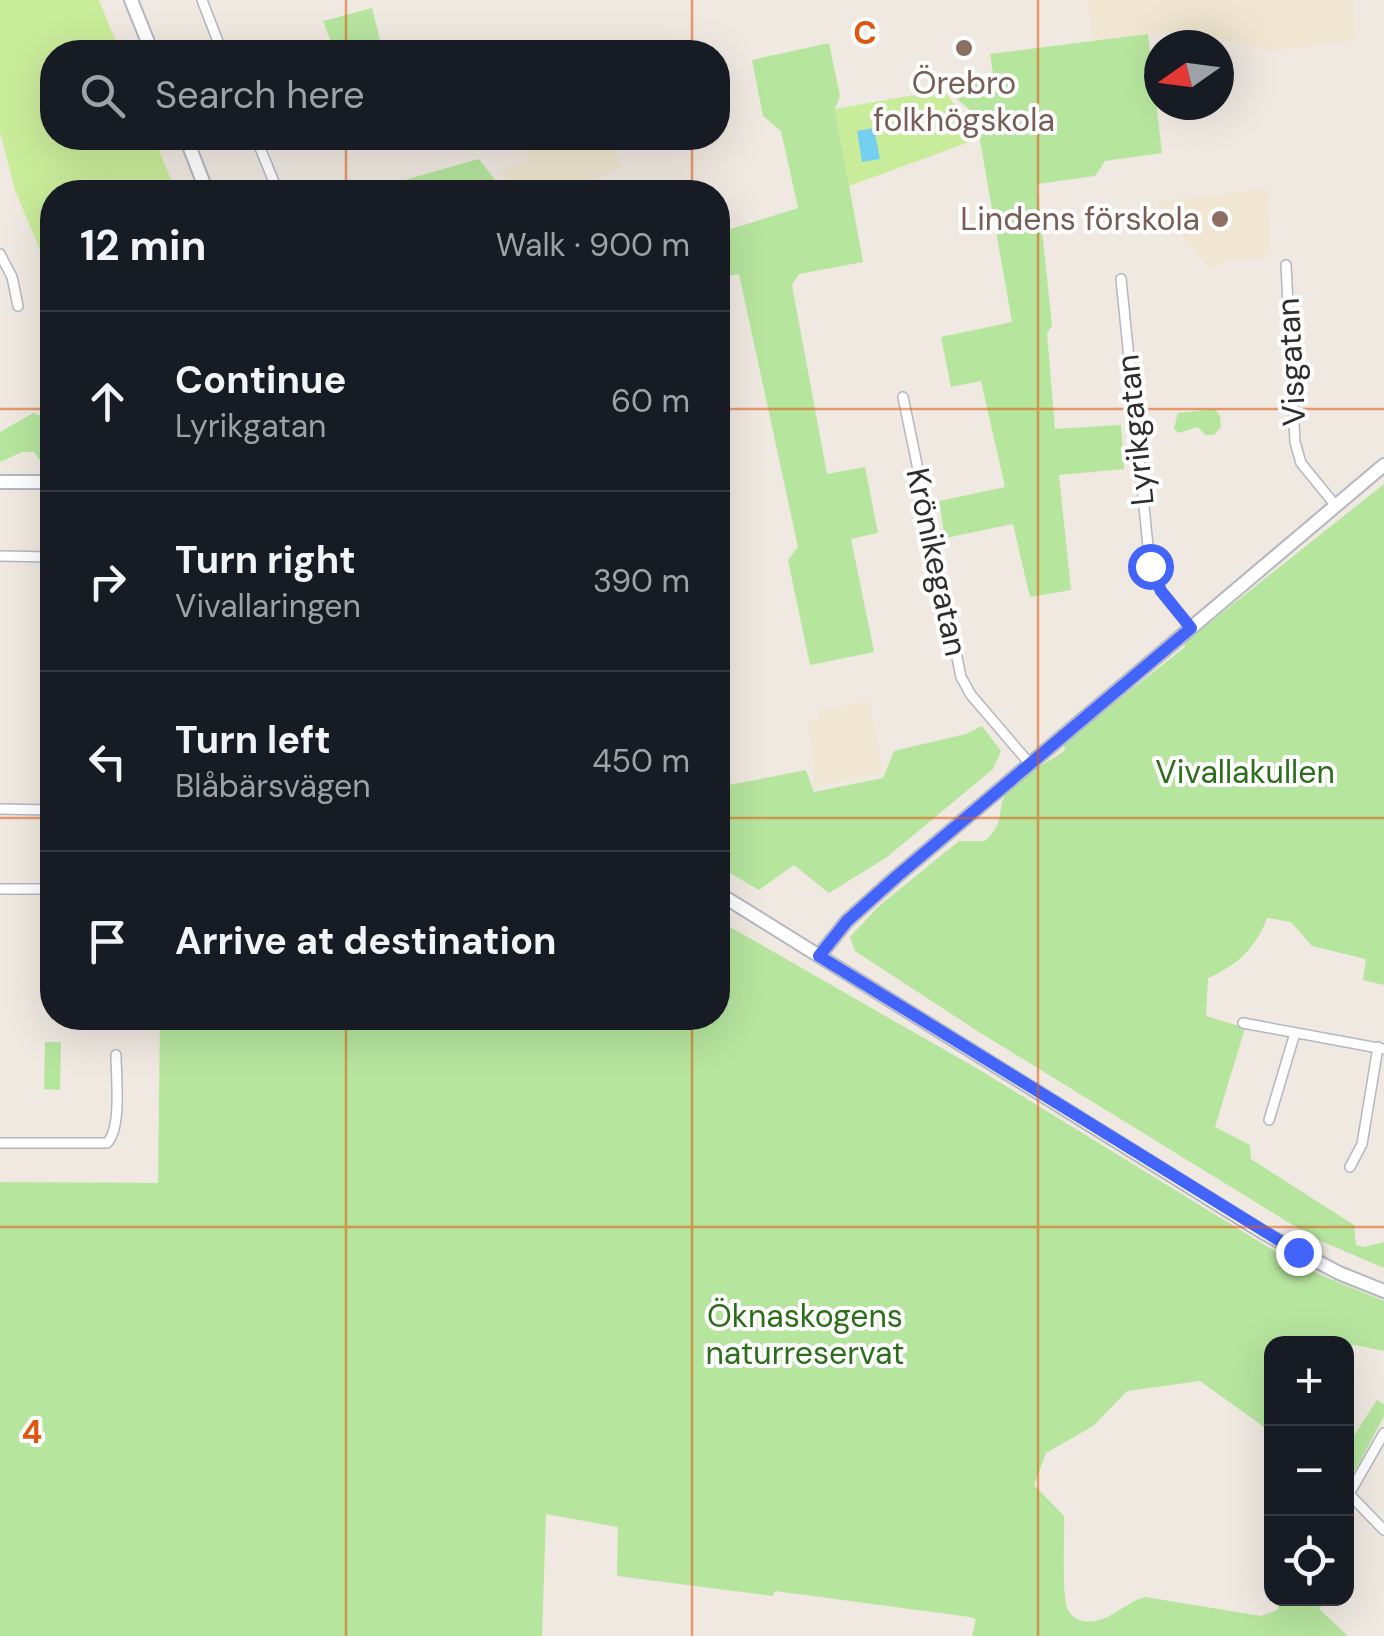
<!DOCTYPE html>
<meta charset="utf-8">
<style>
:root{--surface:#171b24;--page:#20242c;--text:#f1f3f6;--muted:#9ea1a6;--line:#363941}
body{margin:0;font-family:"DM Sans",sans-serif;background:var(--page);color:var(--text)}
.controls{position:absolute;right:30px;bottom:30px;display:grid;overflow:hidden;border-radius:20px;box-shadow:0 10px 40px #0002}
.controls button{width:90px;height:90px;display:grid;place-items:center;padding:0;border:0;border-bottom:2px solid var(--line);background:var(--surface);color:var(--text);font:50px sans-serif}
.compass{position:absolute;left:1144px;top:30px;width:90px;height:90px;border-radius:50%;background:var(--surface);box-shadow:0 10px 40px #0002;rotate:256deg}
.stop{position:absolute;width:30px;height:30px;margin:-22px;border:8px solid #4264fb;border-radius:50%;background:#fff}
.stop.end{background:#4264fb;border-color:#fff;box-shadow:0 2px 10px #0008}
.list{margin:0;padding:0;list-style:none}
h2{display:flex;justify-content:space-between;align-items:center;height:130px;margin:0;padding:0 40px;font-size:42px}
h2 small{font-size:32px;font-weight:400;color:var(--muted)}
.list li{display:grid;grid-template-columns:65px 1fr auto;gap:30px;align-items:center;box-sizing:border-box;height:180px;padding:0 40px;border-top:2px solid var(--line)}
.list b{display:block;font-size:38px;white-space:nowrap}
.list p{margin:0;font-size:32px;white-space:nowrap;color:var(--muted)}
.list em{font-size:32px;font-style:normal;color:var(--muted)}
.icon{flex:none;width:55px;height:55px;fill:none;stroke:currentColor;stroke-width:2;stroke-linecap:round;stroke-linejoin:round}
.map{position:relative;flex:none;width:1384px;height:1636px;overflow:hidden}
.search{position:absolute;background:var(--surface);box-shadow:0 10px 40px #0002;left:40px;top:40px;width:690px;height:110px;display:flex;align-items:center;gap:25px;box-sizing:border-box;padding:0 35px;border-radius:40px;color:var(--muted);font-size:38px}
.panel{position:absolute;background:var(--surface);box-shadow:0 10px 40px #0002;left:40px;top:180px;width:690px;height:850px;border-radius:40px}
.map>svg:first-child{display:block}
</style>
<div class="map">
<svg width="1384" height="1636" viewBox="0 0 1384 1636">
<rect width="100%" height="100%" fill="#efe9e1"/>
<!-- education -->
<path fill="#f0e6d1" d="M 1088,0 L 1353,0 L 1354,41 L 1272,51 L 1187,31 L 1093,41 Z
M 505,138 L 612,138 L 620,167 L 590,182 L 552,192 L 517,192 L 501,169 L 529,161 L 525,145 L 508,148 Z
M 1268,189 L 1269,250 L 1260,257 L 1226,261 L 1210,269 L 1157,202 Z
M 869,701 L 883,773 L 813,787 L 815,761 L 807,722 L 820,719 L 819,711 Z"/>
<!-- green -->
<path fill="#b6e59e" d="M 372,8 L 383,52 L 335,52 L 323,21 Z
M 1148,34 L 1162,153 L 1105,161 L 1095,176 L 1037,184 L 1052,325 L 1047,334 L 1055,429 L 1121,425 L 1124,469 L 1059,475 L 1071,590 L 1030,597 L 1013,524 L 945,538 L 939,501 L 1005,487 L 981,381 L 951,387 L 941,337 L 1012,322 L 979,135 L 969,109 L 958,100 L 952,87 L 994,79 L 990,54 Z
M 829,43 L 840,96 L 835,109 L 863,262 L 799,274 L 792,285 L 827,474 L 865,467 L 878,533 L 851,539 L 874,652 L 810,665 L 788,560 L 798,547 L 739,274 L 718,278 L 718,233 L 798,208 L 781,131 L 763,116 L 752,60 Z
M 479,159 L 504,192 L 362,192 Z
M 1215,409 L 1220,416 L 1221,427 L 1214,435 L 1205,435 L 1198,427 L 1178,433 L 1174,428 L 1178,413 Z
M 33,413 L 52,420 L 52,463 L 41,462 L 34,452 L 22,452 L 0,462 L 0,432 Z
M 1384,484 L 1384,985 L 1363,980 L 1366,959 L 1312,946 L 1291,922 L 1267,918 C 1257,947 1235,967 1208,978 L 1206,1016 L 1245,1028 L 1215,1127 L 1250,1145 L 1251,1159 L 1354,1225 L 1356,1245 L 1364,1247 L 1384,1242 L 1384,1268 L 1314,1238 L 979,1032 L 855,951 L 850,937 L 879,906 L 959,841 L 985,841 C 1007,822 995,810 1007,792 C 1021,774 1047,764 1065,750 L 1064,743 L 1185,647 L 1184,643 Z
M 982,726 L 1001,751 L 993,769 L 887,857 L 829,893 L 794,865 L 759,890 L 718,866 L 718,782 L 729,785 L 806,770 L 814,792 L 883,778 L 894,751 L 966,734 Z
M 718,920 L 978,1069 L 1299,1266 L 1384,1301 L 1384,1351 L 1355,1345 L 1347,1346 L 1346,1344 L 1272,1344 L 1271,1432 L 1200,1381 L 1127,1391 L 1093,1426 L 1046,1453 L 1034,1485 L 1064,1516 C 1065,1536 1061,1596 1068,1610 C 1073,1620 1085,1623 1095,1621 C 1113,1618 1127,1602 1145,1597 L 1261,1616 L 1277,1610 L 1282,1599 L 1328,1599 L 1319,1609 L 1348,1636 L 972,1636 L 976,1619 L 970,1617 L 775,1591 L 773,1596 L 617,1576 L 618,1527 L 546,1514 L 542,1636 L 0,1636 L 0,1182 L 158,1183 L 160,1018 L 718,1018 Z
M 45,1042 L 61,1042 L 60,1090 L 44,1089 Z
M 1377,1400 L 1384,1404 L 1384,1416 L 1355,1471 L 1347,1471 L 1347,1430 L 1355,1434 Z"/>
<!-- pitch -->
<path fill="#c9ec9a" d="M 0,0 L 99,0 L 120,52 L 52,52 L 52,138 L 154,138 L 176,192 L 52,192 L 52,279 L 15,190 L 0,132 Z
M 943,90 L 964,116 L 972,141 L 849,186 L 835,109 Z"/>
<!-- water -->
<path fill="#75cff0" d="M 874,128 L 880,159 L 862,162 L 857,131 Z"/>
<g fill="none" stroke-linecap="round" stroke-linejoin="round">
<!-- street casing -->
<g stroke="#b4b7c1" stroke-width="12">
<path id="street" d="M 202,0 L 222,52
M 256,138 L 276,187
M 0,254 L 12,277 L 18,306
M 1286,265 L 1295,442 L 1301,463 L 1336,506
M 1121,279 L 1150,566 L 1161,591 L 1191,628
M 903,397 L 961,677 L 971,695 L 1030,764
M 0,556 L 52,557
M 0,809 L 52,810
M 0,889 L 52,889
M 1243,1023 L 1384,1049
M 1269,1120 L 1295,1033
M 0,1143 L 107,1143 C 122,1128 116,1077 116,1055
M 1350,1167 L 1362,1144 L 1378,1047
M 1348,1493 L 1384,1530
M 1349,1494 L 1384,1433"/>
</g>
<!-- secondary casing -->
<g stroke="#b4b7c1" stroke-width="16">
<path id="secondary" d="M 131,0 L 152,52
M 186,138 L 207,192
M 0,482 L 52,482
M 718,893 L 1264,1233 L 1339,1273 L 1384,1291
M 819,956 L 847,921 L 896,877 L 1384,465"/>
</g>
<!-- street -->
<use href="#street" stroke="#fff" stroke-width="9"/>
<!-- secondary -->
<use href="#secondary" stroke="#fff" stroke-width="12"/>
</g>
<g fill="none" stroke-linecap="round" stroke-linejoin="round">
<!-- route -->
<path stroke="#4264fb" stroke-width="12" d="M 1150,566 L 1161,591 L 1191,628 L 896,877 L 847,921 L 819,956 L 1298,1252"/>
</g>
<!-- grid -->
<path fill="none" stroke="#df570e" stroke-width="2.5" stroke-opacity="0.55" d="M 346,0 L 346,52M 692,0 L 692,52M 1038,0 L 1038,1636M 346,138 L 346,192M 692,138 L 692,192M 0,409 L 52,409M 718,409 L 1384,409M 0,818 L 52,818M 718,818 L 1384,818M 346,1018 L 346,1636M 692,1018 L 692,1636M 0,1227 L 1384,1227"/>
<!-- markers -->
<g fill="#8d6e63" stroke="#fff" stroke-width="4">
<circle cx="964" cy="48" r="10"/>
<circle cx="1220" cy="219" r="10"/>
</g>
<g text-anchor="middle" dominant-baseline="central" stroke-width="8" stroke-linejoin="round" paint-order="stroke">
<!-- education labels -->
<g font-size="32" fill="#785e54" stroke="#fff">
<text x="964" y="83">Örebro<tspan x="964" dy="37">folkhögskola</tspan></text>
<text x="1200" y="219" text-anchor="end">Lindens förskola</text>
</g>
<!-- street labels -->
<g font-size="32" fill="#2e2e2e" stroke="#fff">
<text transform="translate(1291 362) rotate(-93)">Visgatan</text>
<text transform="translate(1135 430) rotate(-96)">Lyrikgatan</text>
<text transform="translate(937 562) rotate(78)">Krönikegatan</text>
</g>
<!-- park labels -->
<g font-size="32" fill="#2c6e1b" stroke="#fff">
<text x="1245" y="772">Vivallakullen</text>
<text x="805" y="1316">Öknaskogens<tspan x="805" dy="37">naturreservat</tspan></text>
</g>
</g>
<g font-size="32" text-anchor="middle" font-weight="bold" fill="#df570e" stroke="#fff" stroke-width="8" stroke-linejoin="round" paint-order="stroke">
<text x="865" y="44">C</text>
<text x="32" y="1443">4</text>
</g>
</svg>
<div class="controls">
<button>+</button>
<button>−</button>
<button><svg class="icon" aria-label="locate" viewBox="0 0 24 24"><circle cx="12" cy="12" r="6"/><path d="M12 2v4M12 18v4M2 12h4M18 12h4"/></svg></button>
</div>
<svg class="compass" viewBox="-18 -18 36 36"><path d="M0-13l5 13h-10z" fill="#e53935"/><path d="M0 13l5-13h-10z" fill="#9ea1a6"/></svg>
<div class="stop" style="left:1150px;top:566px"></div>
<div class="stop end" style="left:1298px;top:1252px"></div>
<div class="search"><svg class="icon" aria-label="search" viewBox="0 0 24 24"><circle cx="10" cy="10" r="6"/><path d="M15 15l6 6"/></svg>Search here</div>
<section class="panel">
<h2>12 min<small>Walk · 900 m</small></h2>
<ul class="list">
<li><svg class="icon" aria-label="ahead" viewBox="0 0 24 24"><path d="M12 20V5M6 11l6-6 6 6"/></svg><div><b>Continue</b><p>Lyrikgatan</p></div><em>60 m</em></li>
<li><svg class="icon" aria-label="right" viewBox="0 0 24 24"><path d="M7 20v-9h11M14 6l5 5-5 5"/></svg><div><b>Turn right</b><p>Vivallaringen</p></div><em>390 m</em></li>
<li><svg class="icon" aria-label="left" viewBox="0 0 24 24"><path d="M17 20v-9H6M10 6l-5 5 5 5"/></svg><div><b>Turn left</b><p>Blåbärsvägen</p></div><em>450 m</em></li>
<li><svg class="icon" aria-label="arrive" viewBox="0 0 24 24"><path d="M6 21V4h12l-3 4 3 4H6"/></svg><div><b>Arrive at destination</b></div></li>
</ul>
</section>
</div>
